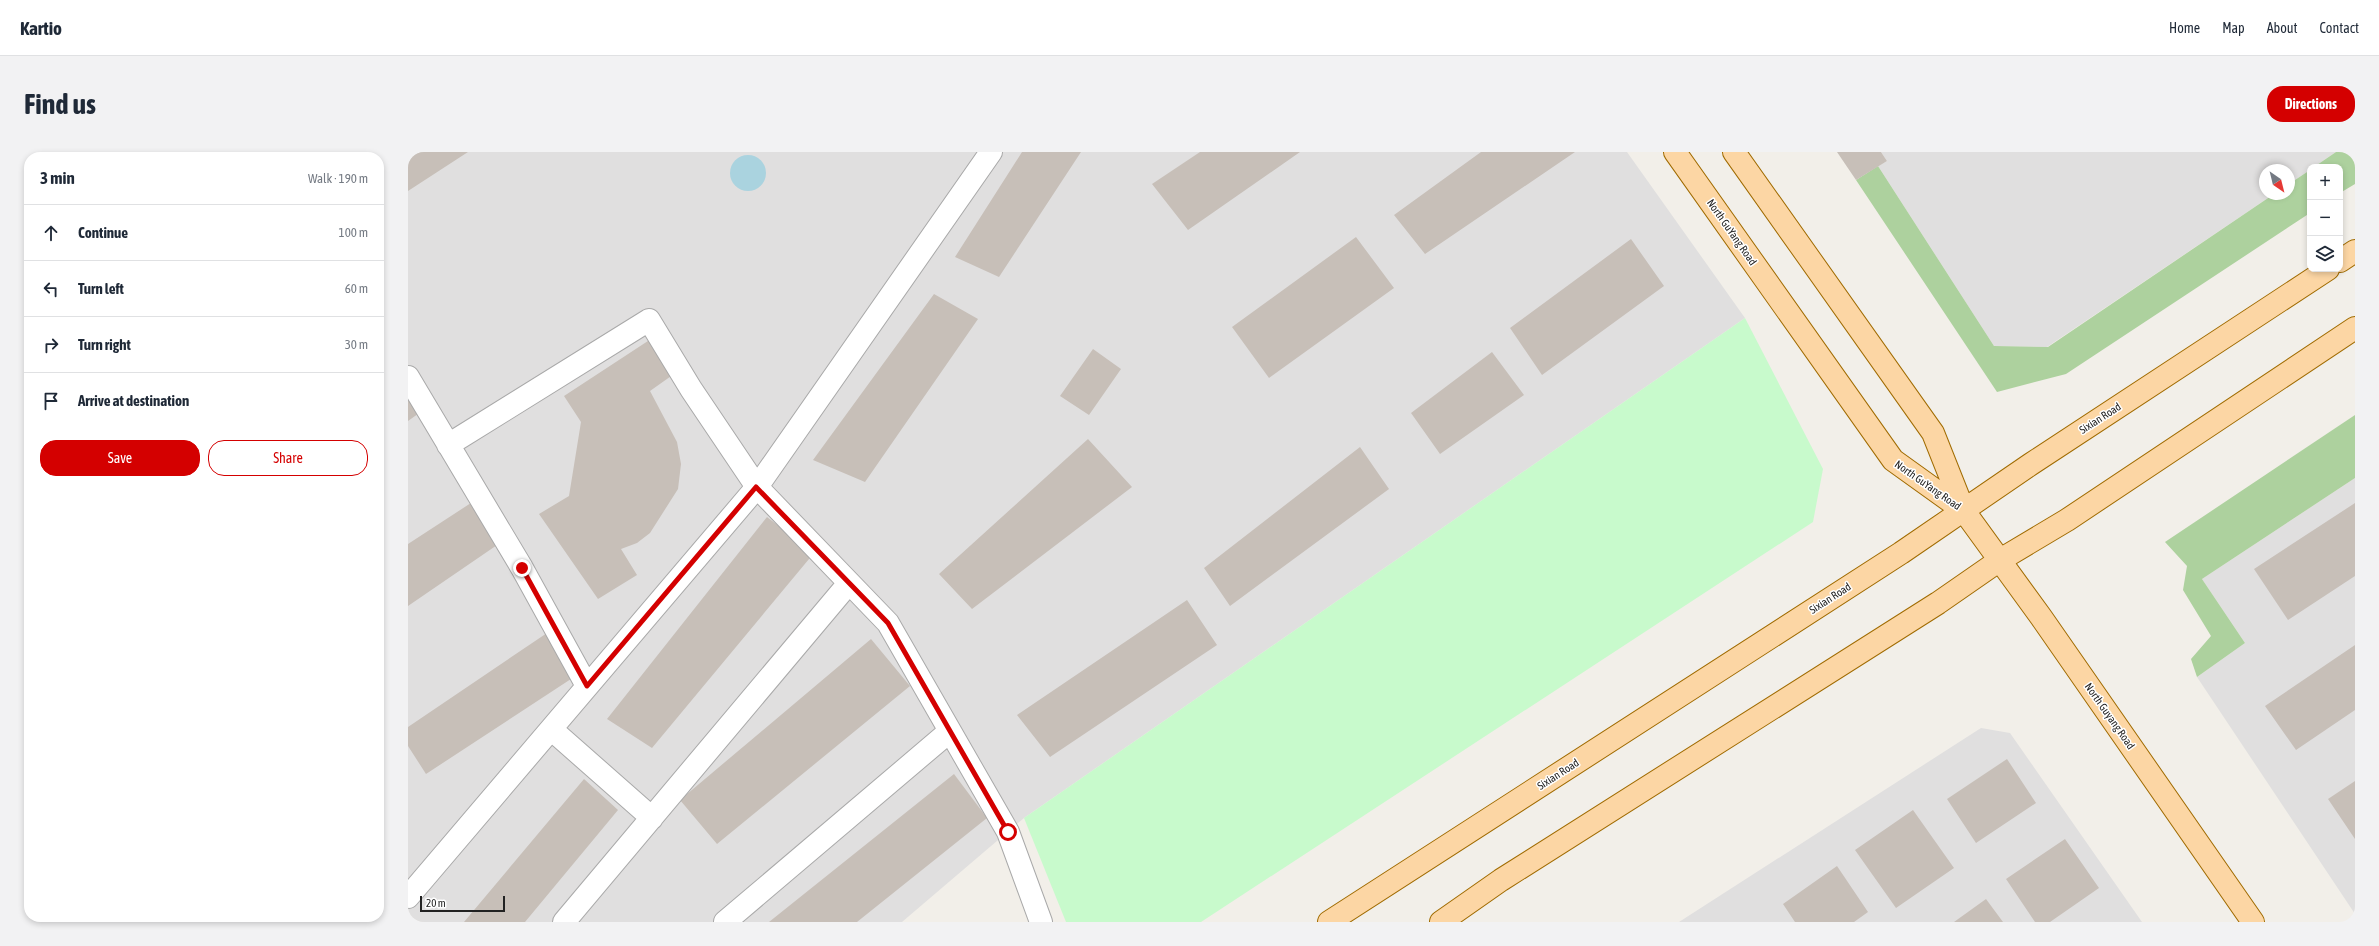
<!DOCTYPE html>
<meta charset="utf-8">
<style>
:root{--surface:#fff;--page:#f2f2f3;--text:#1f2937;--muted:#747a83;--line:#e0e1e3;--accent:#d40000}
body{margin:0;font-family:"Asap Condensed",sans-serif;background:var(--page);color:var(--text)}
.controls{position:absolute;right:12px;top:12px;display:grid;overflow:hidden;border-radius:8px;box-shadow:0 2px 6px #0003}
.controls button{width:36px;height:36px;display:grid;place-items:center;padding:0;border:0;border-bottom:1px solid var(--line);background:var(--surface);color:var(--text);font:20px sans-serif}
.compass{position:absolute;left:1851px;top:12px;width:36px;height:36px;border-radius:50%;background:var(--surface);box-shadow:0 2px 6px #0003;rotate:145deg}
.scale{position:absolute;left:12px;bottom:10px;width:85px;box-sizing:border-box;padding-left:4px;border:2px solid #222;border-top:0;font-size:11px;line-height:14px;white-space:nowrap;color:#222;-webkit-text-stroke:3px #fff;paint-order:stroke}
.stop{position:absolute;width:12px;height:12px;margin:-9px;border:3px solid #d40000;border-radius:50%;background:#fff}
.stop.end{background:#d40000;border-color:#fff;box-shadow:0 1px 4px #0008}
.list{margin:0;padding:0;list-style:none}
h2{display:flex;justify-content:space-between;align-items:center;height:52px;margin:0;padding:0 16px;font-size:17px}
h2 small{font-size:13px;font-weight:400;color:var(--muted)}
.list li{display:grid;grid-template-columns:26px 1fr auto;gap:12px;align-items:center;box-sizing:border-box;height:56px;padding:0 16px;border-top:1px solid var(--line)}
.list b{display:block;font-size:15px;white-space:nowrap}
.list em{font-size:13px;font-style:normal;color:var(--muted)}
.actions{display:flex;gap:8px;padding:12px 16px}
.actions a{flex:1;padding:9px 0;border:1px solid var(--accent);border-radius:16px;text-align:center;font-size:14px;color:var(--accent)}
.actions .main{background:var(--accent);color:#fff}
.icon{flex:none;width:22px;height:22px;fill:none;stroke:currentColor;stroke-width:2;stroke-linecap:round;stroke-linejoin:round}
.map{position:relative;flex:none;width:1947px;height:770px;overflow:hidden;border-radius:16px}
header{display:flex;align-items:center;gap:24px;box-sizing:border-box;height:56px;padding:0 20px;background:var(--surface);border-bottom:1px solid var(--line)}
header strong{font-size:19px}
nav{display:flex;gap:22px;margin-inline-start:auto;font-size:14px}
.intro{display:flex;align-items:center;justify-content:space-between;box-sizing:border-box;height:96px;padding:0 24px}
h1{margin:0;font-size:28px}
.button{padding:10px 18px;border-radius:16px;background:var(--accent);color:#fff;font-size:14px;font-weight:700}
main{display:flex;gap:24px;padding:0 24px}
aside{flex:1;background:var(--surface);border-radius:16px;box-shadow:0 2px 6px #0003}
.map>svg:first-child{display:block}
</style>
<header>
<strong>Kartio</strong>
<nav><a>Home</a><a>Map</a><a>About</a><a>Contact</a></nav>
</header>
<div class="intro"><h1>Find us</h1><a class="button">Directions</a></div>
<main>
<aside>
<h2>3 min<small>Walk · 190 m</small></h2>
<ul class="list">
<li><svg class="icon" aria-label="ahead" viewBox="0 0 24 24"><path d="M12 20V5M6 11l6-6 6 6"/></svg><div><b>Continue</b></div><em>100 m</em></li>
<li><svg class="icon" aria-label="left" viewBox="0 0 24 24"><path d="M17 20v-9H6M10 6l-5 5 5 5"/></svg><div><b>Turn left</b></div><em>60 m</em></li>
<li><svg class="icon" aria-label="right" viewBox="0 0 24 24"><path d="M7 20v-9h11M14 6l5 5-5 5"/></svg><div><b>Turn right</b></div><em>30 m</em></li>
<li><svg class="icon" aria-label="arrive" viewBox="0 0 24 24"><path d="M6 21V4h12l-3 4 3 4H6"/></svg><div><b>Arrive at destination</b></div></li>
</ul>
<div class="actions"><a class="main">Save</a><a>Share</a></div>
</aside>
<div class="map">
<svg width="1947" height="770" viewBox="0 0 1947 770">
<rect width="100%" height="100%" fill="#f2efe9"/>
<!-- residential -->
<path fill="#e0dfdf" d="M 0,0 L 1219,0 L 1337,166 L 616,666 L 494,770 L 0,770 Z
M 1473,0 L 1928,0 L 1906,15 L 1902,15 L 1902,18 L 1881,32 L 1881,18 L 1857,18 L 1857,42 L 1866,42 L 1639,195 L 1586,194 L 1470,14 L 1479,9 Z
M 1947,326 L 1947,762 L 1789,525 L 1837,491 L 1794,427 Z
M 1573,576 L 1602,581 L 1734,770 L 1271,770 Z"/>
<!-- forest -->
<path fill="#add19e" d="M 1928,0 L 1947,0 L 1947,32 L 1932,41 L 1932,15 L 1906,15 Z
M 1470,14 L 1586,194 L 1640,195 L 1866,42 L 1881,42 L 1881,32 L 1902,18 L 1902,61 L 1658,222 L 1589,240 L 1448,28 Z
M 1947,263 L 1947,326 L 1794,427 L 1837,491 L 1789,525 L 1783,507 L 1803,484 L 1775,438 L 1779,414 L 1757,390 Z"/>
<!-- park -->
<path fill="#c8facc" d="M 1337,166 L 1415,317 L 1405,370 L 793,770 L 658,770 L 616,666 Z"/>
<!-- water -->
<path fill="#aad3df" d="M322 21a18 18 0 1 1 36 0a18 18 0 1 1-36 0Z"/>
<!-- building -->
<path fill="#c7bfb8" d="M 0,0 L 60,0 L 0,39 Z
M 614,0 L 673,0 L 591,125 L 547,105 Z
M 792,0 L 892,0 L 780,78 L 744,32 Z
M 1073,0 L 1167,0 L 1017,102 L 986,63 Z
M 1429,0 L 1473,0 L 1479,9 L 1448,28 Z
M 948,85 L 986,136 L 861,226 L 824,175 Z
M 1223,87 L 1256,134 L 1134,223 L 1102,176 Z
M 526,142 L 570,167 L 457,330 L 405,308 Z
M 243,187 L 266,222 L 242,239 L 269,290 L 273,312 L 270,337 L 242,381 L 229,391 L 213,397 L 229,423 L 190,447 L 131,362 L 161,344 L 173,270 L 156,244 Z
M 685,197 L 713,217 L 681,263 L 652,244 Z
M 1084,200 L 1116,243 L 1032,302 L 1003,261 Z
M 0,213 L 24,252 L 0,269 Z
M 680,287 L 724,335 L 564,457 L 531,422 Z
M 952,295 L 981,337 L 822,454 L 796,416 Z
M 66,349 L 92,391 L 0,454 L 0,392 Z
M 1947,351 L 1947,424 L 1880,468 L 1846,417 Z
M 359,365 L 406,401 L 244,596 L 199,567 Z
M 779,448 L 809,493 L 642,605 L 609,563 Z
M 139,481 L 166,525 L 18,622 L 0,594 L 0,575 Z
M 463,487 L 502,534 L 309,692 L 272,648 Z
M 1947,493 L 1947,558 L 1888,598 L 1857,554 Z
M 1599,607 L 1628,651 L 1568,691 L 1539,647 Z
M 546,622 L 579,666 L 449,770 L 361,770 Z
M 176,627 L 210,658 L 117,770 L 56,770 Z
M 1947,629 L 1947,687 L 1920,647 Z
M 1505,658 L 1546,716 L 1488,756 L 1447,698 Z
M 1657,687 L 1691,736 L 1642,770 L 1627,770 L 1598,727 Z
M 1429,714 L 1460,760 L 1446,770 L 1387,770 L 1375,752 Z
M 1578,747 L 1595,770 L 1546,770 Z"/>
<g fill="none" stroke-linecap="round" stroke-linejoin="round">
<!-- minor casing -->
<g stroke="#a9a9a9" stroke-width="24">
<path id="minor" d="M 583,0 L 349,335 L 480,471 L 600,680 L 633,770
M 0,225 L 114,416 L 179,534
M 143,577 L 244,666
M 0,745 L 349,335 L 283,237 L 241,168 L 40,293
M 156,770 L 441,431
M 317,770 L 542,579"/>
</g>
<!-- major casing -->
<g stroke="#a06b00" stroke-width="24">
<path id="major" d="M 1267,0 L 1485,308 L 1556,359
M 1326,0 L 1525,281 L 1556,359 L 1633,465 L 1845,770
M 1932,109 L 1947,99
M 921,770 L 1493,401 L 1623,312 L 1920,117
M 1033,770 L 1093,728 L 1530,451 L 1592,408 L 1659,368 L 1947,176"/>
</g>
<!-- minor -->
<use href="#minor" stroke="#fff" stroke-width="22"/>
<!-- major -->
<use href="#major" stroke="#fcd6a4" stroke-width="22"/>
</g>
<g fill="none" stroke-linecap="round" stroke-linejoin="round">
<!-- route -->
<path stroke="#d40000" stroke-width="5" d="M 114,416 L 179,534 L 348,335 L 480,471 L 600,680"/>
</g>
<g text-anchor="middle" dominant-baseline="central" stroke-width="3" stroke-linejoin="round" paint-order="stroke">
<!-- street labels -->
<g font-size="11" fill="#222" stroke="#fff">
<text transform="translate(1324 80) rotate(55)">North GuYang Road</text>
<text transform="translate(1692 266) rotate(-33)">Sixian Road</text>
<text transform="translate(1520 333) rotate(35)">North GuYang Road</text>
<text transform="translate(1422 446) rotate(-33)">Sixian Road</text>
<text transform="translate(1702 564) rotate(55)">North Guyang Road</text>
<text transform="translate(1150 622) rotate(-33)">Sixian Road</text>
</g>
</g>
</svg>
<div class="controls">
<button>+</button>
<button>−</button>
<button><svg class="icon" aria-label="layers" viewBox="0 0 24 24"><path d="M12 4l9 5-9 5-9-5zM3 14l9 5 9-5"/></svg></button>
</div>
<svg class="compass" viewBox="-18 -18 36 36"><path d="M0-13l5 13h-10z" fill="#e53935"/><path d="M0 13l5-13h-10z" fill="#747a83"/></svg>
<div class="scale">20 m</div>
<div class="stop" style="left:600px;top:680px"></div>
<div class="stop end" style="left:114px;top:416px"></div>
</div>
</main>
